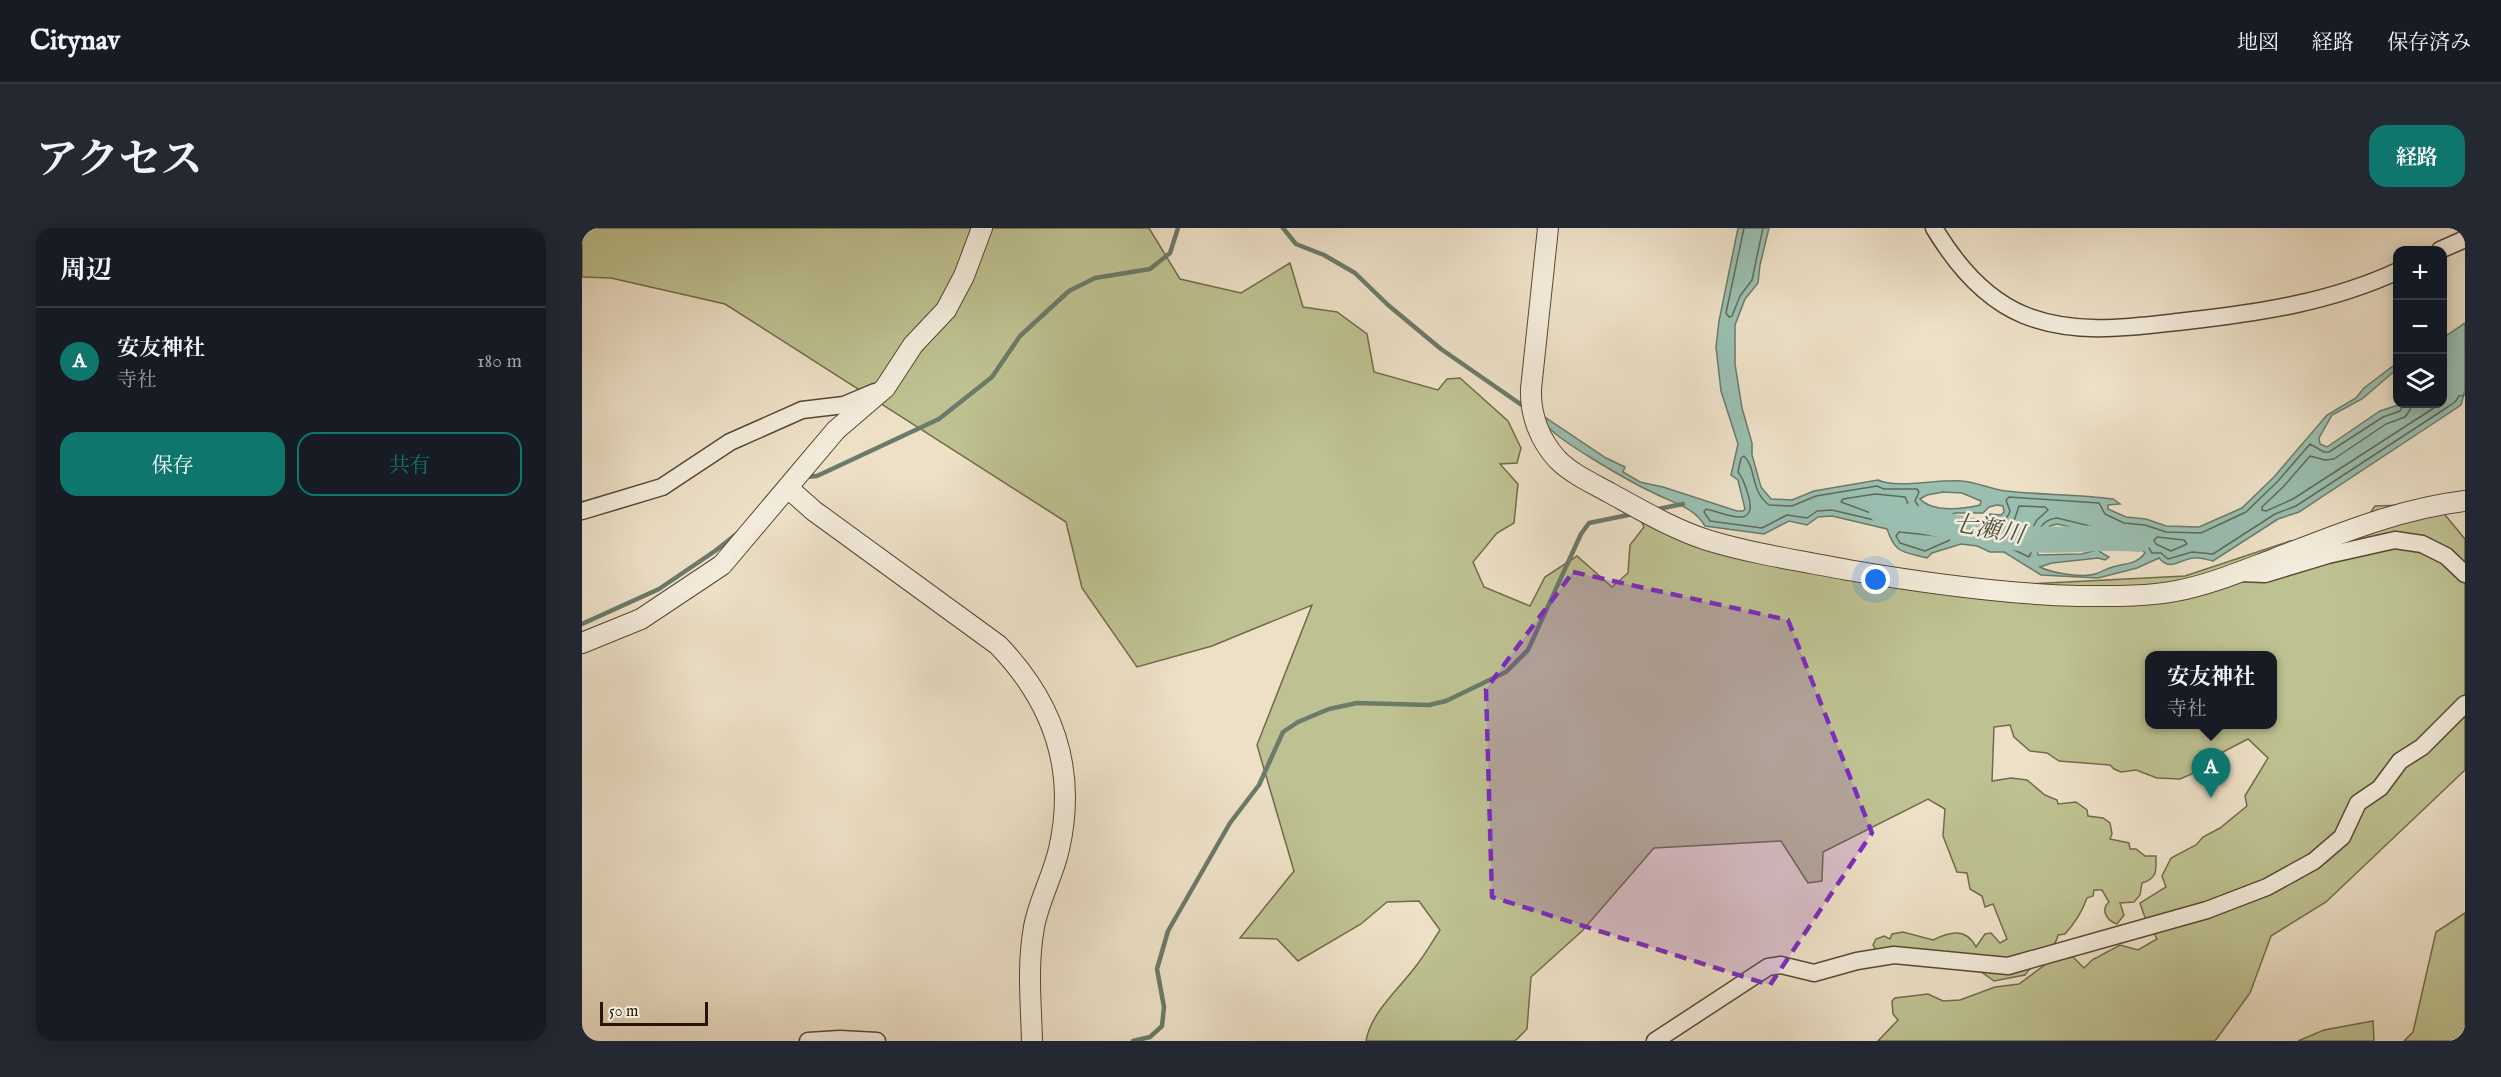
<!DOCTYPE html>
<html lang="ja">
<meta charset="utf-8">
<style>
:root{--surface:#171b24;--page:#242831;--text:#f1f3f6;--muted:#9ea1a6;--line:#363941;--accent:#0f766e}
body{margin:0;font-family:"IM FELL English","Noto Serif JP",serif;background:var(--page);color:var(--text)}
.controls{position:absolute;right:18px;top:18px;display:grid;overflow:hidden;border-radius:12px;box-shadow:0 3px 15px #0003}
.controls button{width:54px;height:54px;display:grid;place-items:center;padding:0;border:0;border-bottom:2px solid var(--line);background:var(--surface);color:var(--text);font:30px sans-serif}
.scale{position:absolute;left:18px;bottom:15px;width:108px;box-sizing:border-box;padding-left:6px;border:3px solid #251501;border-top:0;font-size:16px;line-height:21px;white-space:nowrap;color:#251501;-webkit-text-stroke:4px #f3ebdb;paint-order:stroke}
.you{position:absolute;left:1294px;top:352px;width:21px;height:21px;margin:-15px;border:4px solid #fff;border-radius:50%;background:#1a73e8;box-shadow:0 0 0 9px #1a73e833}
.badge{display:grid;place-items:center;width:39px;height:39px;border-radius:50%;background:var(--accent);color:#fff;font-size:20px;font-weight:700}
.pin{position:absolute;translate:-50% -50px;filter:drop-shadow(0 2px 3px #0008)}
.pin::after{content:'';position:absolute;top:32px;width:21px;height:18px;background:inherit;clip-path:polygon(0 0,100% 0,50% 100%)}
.popup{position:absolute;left:1563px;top:423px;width:132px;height:78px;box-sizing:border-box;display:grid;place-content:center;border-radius:12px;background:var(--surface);filter:drop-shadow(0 2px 4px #0005);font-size:20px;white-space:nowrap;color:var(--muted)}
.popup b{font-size:22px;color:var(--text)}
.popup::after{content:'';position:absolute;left:50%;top:100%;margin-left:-12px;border:12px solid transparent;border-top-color:var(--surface)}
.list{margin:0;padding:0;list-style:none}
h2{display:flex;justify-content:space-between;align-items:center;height:78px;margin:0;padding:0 24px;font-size:26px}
h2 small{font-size:20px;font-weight:400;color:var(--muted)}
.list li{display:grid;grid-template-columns:39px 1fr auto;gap:18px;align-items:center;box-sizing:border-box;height:108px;padding:0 24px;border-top:2px solid var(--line)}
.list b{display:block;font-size:22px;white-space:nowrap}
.list p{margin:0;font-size:20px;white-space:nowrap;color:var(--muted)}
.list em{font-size:20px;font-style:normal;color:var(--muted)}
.actions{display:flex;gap:12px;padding:18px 24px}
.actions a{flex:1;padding:14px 0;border:2px solid var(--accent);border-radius:18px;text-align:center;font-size:21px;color:var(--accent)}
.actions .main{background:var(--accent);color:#fff}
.icon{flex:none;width:33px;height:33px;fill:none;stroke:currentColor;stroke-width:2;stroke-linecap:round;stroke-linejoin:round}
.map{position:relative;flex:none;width:1883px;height:813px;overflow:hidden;border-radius:18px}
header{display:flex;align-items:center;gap:36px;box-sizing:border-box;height:84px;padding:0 30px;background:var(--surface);border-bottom:2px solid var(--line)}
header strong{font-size:28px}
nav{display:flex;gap:33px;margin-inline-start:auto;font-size:21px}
.intro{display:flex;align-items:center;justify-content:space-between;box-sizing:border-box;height:144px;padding:0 36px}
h1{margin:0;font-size:42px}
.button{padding:15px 27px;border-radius:18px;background:var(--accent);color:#fff;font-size:21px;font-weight:700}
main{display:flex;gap:36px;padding:0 36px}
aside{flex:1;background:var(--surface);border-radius:18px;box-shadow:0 3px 15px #0003}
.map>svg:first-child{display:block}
</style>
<header>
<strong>Citynav</strong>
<nav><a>地図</a><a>経路</a><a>保存済み</a></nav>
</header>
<div class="intro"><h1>アクセス</h1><a class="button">経路</a></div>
<main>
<aside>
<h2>周辺<small></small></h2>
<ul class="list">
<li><span class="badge">A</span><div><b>安友神社</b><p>寺社</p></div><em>180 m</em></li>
</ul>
<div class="actions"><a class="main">保存</a><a>共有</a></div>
</aside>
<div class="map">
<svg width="1883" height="813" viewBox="0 0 1883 813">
<rect width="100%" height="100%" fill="#ede0c7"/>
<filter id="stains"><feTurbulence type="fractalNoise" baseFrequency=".00333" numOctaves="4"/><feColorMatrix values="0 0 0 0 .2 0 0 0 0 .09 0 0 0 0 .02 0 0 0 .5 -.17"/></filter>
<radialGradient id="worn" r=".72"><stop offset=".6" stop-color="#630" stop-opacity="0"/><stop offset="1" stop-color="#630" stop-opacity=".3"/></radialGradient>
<!-- green -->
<path fill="#bec191" stroke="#726b49" stroke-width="1.5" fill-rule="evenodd" d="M 0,0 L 567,0 L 598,51 L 659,65 L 708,35 L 721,79 L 755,84 L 785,106 L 792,144 L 856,162 L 865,151 L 878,150 L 926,193 L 939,220 L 935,235 L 918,236 L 936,256 L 932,295 L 915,305 L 891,334 L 902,359 L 948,378 L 963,349 L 995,328 L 1030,359 L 1046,345 L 1048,317 L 1062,299 L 1054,283 L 1150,320 L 1281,339 L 1426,357 L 1603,348 L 1708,313 L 1751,309 L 1775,303 L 1793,278 L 1854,276 L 1883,311 L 1883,542 L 1744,674 L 1689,708 L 1668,765 L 1633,813 L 1296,813 L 1316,792 L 1311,786 L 1310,773 L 1313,770 L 1346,766 L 1361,773 L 1378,772 L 1413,759 L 1437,756 L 1475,728 L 1489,727 L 1502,740 L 1510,732 L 1538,717 L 1556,722 L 1575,711 L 1562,687 L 1558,675 L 1584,659 L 1580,648 L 1589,630 L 1614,617 L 1621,609 L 1638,600 L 1665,578 L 1663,568 L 1686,530 L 1666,511 L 1614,538 L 1610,546 L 1598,551 L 1575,550 L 1554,542 L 1539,544 L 1532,541 L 1528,537 L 1477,533 L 1465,525 L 1448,523 L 1432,509 L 1428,497 L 1412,499 L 1410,553 L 1429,550 L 1445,552 L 1463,567 L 1475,572 L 1476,576 L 1494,574 L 1505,582 L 1506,588 L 1521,590 L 1528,595 L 1530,606 L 1528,611 L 1547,615 L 1548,621 L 1554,621 L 1563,628 L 1574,628 C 1574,642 1576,650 1560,655 L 1558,667 L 1552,674 L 1538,675 L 1542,687 L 1535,696 C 1525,693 1518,682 1527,674 L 1520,662 L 1512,662 L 1511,668 L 1505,670 C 1500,684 1493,695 1483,706 L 1476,707 C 1473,723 1452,733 1443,747 L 1412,753 L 1398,743 L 1294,722 L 1291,717 L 1294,711 L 1302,708 L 1308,711 L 1310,706 L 1321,704 L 1351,712 C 1367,704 1384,699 1394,719 L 1403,706 L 1409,705 L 1418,715 L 1425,711 L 1411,676 L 1403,679 L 1400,668 L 1388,661 L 1385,645 L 1375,644 L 1361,608 L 1363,581 L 1346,571 L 1241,624 L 1240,653 L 1226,655 L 1199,613 L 1072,620 L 1000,703 L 949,749 L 945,801 L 933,813 L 784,813 C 789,784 817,761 834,738 C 843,727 850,714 858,702 L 837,673 L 805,674 L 779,696 L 716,733 L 695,711 L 658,710 L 712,643 L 675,517 L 730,377 L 630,418 L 555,439 L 500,360 L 484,294 L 143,76 L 29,50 L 0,49 ZM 1568,428 L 1690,428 L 1690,496 L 1568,496 Z
M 1883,685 L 1883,813 L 1822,813 L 1831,804 L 1854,704 Z
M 1791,793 L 1792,813 L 1716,813 L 1742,802 Z"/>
<!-- water -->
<path fill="#9abeb0" stroke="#6b7a6a" stroke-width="1.5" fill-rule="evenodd" d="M 1156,0 L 1187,0 L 1178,37 L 1176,55 L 1163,71 L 1153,97 L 1153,136 L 1160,180 L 1170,215 L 1170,227 L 1179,259 L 1189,271 L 1210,272 L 1232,263 L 1296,252 C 1314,261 1356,251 1379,253 C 1394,254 1409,261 1424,263 C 1460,267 1496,266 1531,271 L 1538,276 L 1526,277 L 1526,281 L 1544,289 L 1564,291 L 1584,298 L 1617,299 L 1660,280 L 1692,249 L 1745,187 L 1774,170 L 1782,160 L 1815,135 L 1815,141 L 1780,171 L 1750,187 L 1737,210 L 1738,216 L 1745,219 L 1798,183 L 1819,176 L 1860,176 L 1861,110 L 1883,95 L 1883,162 L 1879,177 L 1858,191 L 1717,284 L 1696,291 L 1631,333 C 1625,332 1618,329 1612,330 C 1598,331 1588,344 1577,330 L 1555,340 L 1516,350 L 1459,347 L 1422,324 L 1408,324 L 1395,318 L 1379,316 L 1350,325 L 1345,330 C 1321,323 1314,327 1305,301 L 1250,288 L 1236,289 L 1225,297 L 1207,293 L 1182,306 L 1123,298 C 1111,278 1090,275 1070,264 C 1052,256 971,210 964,196 C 962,194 962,190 961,188 L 1024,230 L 1043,239 L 1041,244 L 1058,254 L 1081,259 L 1155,283 L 1161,283 L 1163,281 L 1156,252 L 1149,247 L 1156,216 L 1139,163 L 1134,119 L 1137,93 ZM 1361,264 L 1380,265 L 1399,273 L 1398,277 C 1381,281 1351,285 1338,271 L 1345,267 ZM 1415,277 L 1421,278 L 1422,284 L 1419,287 L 1408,286 L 1407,288 L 1412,291 C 1398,308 1337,300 1316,298 L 1313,296 L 1319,291 L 1351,290 L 1374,285 L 1401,285 L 1407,279 ZM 1475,296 C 1493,300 1555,312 1563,325 C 1556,335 1547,335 1535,338 C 1527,339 1520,344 1513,346 C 1501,350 1469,345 1458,339 L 1470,335 L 1516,330 L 1523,332 L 1527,329 L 1515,322 L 1499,326 L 1456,327 C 1455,315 1463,308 1468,298 Z"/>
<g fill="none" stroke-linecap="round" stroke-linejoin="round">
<!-- shore -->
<path stroke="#606a58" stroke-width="1.5" d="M 1162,0 L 1144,85 L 1147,89 L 1150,88 L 1158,68 L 1170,52 L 1181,0
M 1822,176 L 1818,183 L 1801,189 L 1747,224 L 1742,224 L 1728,216 L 1696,253 L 1664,284 L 1619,305 L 1584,304 L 1563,297 L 1542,295 L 1523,286 L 1517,275 L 1427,269 L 1424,272 L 1428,283 C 1424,298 1403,302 1389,306 L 1387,309 L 1409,318 L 1424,318 L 1447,329 C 1455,315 1453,292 1475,290 L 1545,307 L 1563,314 L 1570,325 L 1579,325 L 1586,331 L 1610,324 L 1631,326 L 1693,286 L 1714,278 L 1855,186 L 1873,174 L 1877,168 L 1883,167
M 1829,176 L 1828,182 L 1823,189 L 1804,196 L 1752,231 L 1743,232 L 1728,228 L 1702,258 L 1680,279 L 1680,282 L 1684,283 L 1711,271 L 1858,176
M 1162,228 C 1175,241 1168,263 1187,277 L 1210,278 L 1234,268 L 1295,258 L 1302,261 L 1335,261 L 1337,264 L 1333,273 L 1339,282 L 1336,285 L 1317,285 L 1310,288 L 1305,295 L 1250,282 L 1235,283 L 1225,290 L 1205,287 L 1180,300 L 1128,293 L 1122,284 L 1124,281 C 1140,284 1175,303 1167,270 C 1164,260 1162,251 1156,244 L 1159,230 Z
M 1293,266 L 1323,269 L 1326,275 L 1309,280 L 1300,287 L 1286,284 L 1259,274 L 1261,271 Z
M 1437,278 L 1463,279 L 1466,282 L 1455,292 L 1441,317 L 1417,307 L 1432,293 Z
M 1317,304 L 1366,309 L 1368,312 L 1343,323 L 1318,315 L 1314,308 Z
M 1575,309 L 1602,312 L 1605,316 L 1589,323 L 1574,316 L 1572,312 Z"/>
<!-- stream -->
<path stroke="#6b7a6a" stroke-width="4.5" d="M 701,0 L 714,16 L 742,27 L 773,45 L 806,77 L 859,121 L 944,180
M 224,249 L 235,248 L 357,191 L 410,149 L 438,108 L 487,63 L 513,50 L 568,41 L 588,25 L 596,0
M 1071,282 L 1101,276
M 0,396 L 77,361 L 133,323 L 157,304
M 551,813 L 568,809 L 580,798 L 582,779 L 575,741 L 586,703 L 648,595 L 677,557 L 701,504 L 716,494 L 747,481 L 775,475 L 847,477 L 864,473 L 924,444 L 946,422 L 999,306 L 1007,295 L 1051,286"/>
<!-- river -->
<path stroke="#9abeb0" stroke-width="26" d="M 1300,283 C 1347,294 1397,306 1446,311 C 1483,314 1520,307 1557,311"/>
<!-- minor casing -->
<g stroke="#574832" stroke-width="19">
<path id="minor" d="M 1352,0 C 1373,35 1403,71 1442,87 C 1494,108 1550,99 1604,93 C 1677,85 1749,74 1816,43
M 1858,22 L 1883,11
M 0,283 L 80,259 L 148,214 L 220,182 L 262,177 L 293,164
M 1659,345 L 1683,346 L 1746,327 L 1813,312 L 1840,316 L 1864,328 L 1883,346
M 226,813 L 258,811 L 295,813
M 1073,813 L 1186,739 L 1199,737 L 1232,745 L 1275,733 L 1312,727 L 1426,738 L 1625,682 L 1685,659 L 1732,633 L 1760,609 L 1776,575 L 1798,560 L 1818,533 L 1840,519 L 1883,476"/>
</g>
<!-- tertiary casing -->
<g stroke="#574832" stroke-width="22">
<path id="tertiary" d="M 966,0 L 949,161 C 948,187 958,213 976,232 C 990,246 1010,255 1028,265 C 1059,282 1091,301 1125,312 C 1171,326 1219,333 1266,342 C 1342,355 1419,366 1496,368 C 1529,368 1562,369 1594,363 C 1627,357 1660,343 1692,331 C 1754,307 1816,281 1883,273
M 206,260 L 232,283 L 416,417 C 471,474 495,542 477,621 C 471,648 457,672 452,699 C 445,739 449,773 450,813
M 0,415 L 59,391 L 140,337 L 254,202 L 303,160 L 331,117 L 364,82 L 382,48 L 400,0"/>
</g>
<!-- minor -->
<use href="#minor" stroke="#f3ebdb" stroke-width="16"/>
<!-- tertiary -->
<use href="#tertiary" stroke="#f3ebdb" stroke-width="20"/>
</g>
<!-- marked area -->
<path fill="#7b2cbf" fill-opacity="0.2" stroke="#7b2cbf" stroke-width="4.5" stroke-dasharray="12 8" stroke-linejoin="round" d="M 991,344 L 1206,392 L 1290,605 L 1188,757 L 910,669 L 904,461 Z"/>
<g text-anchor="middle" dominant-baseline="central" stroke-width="5" stroke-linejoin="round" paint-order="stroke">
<!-- water labels -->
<g font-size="24" font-style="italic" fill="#4e503e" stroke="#f3ebdb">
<text transform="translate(1406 302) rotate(10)">七瀬川</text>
</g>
</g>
<rect width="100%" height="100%" filter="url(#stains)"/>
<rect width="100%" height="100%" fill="url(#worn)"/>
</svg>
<div class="controls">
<button>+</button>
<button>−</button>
<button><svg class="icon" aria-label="layers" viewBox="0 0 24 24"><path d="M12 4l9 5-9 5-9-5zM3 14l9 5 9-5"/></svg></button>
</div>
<div class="scale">50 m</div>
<div class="you"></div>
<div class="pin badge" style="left:1629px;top:570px">A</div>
<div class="popup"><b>安友神社</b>寺社</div>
</div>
</main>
